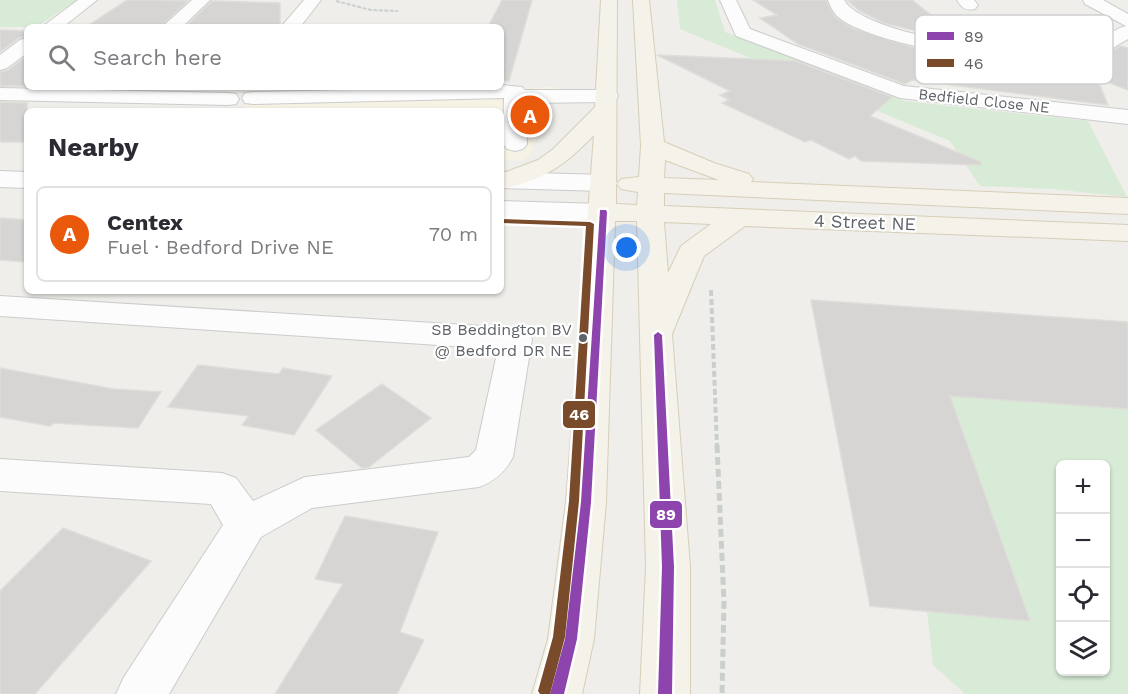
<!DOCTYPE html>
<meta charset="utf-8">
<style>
:root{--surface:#fff;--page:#f2f2f3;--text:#2b2b33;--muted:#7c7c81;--line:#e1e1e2;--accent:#ea580c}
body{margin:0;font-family:"Work Sans",sans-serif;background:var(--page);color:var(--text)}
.controls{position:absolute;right:18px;bottom:18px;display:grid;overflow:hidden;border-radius:9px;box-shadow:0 2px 4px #0004}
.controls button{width:54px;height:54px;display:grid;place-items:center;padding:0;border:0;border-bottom:2px solid var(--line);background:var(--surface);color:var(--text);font:30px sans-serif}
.you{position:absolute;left:627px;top:248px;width:21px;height:21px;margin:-15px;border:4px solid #fff;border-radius:50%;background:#1a73e8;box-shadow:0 0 0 9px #1a73e833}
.badge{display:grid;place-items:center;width:39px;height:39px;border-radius:50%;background:var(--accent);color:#fff;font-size:20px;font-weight:700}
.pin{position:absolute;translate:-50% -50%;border:3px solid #fff;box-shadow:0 2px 6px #0006}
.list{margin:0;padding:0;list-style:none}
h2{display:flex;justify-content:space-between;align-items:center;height:78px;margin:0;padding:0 24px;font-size:26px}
h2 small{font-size:20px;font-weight:400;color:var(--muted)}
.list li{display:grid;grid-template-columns:39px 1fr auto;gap:18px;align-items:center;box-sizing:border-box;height:96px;margin:0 12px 12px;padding:0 12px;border:2px solid var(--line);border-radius:9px}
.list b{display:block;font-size:22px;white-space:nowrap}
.list p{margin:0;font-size:20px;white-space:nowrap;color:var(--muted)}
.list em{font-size:20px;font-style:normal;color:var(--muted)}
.icon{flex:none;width:33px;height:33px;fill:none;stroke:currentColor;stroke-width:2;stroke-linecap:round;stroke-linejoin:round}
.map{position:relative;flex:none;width:1128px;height:694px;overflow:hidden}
.search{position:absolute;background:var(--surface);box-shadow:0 2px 4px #0004;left:24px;top:24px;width:480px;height:66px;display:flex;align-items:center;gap:15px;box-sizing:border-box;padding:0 21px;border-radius:9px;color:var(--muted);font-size:22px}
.panel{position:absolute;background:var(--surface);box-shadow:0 2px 4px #0004;left:24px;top:108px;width:480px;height:186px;border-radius:9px}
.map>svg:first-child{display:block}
</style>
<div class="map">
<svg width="1128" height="694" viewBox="0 0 1128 694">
<rect width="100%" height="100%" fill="#efeeea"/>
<!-- commercial -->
<path fill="#f7f3e4" d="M 557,87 L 529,156 L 522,161 L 501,160 L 501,111 L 241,111 L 254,95 Z"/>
<!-- green -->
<path fill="#d8ebd6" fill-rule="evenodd" d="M 0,0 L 77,0 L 36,27 L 0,27 Z
M 677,0 L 715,0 L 725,32 L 904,101 L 1088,121 L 1127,197 L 1052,189 L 980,186 L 950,141 L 680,29 Z
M 950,396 L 1128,409 L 1128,694 L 965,694 L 933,665 L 927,612 L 1030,621 ZM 1060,464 L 1106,464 L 1106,672 L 1060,672 Z"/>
<!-- building -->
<path fill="#d6d5d3" stroke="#deddd9" stroke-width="1.5" d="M 127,0 L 158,0 L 188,1 L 160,27 L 86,27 Z
M 502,0 L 532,0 L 509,81 L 501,80 L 501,27 L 488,27 Z
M 753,0 L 826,0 L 835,17 L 854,29 L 915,48 L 990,61 L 1056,66 L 1078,64 L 1099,58 L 1120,46 L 1128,48 L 1128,90 L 1097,78 L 1108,105 L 912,80 L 905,84 L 798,44 L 760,18 L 777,15 Z
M 847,0 L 912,0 L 931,15 L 947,20 L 1054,27 L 1096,39 L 1077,48 L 1056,50 L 991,46 L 953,40 L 884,23 L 860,11 Z
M 212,1 L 280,3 L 280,25 L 279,27 L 185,27 Z
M 0,30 L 27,31 L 27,36 L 19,38 L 0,52 Z
M 657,55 L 796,61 L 892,97 L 870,116 L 981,162 L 981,165 L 861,161 L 855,156 L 849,159 L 811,140 L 805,142 L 722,103 L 729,100 L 720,95 L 730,91 Z
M 27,56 L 27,86 L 0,86 L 0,72 L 8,70 Z
M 0,102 L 27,103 L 27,142 L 0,142 Z
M 0,218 L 27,220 L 27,262 L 0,260 Z
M 811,300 L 1128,322 L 1128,409 L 950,396 L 1030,621 L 870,606 Z
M 198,365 L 279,374 L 283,368 L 332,376 L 294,435 L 242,425 L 249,416 L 168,407 Z
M 0,368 L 114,389 L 161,392 L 138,428 L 54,423 L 50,426 L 0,417 Z
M 382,384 L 431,418 L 369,467 L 362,468 L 316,430 Z
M 345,516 L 438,532 L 400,632 L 424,640 L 397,694 L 275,694 L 343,584 L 315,579 Z
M 63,528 L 151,561 L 35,694 L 0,694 L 0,591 Z"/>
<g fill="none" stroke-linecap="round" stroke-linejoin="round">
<!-- minor casing -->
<g stroke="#cbcccc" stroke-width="2">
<path id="minor" d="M 78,0 L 97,0 L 63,27 L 42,27 Z
M 192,0 L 210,0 L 182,27 L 162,27 Z
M 304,0 L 321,0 L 300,27 L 281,27 Z
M 720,0 L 736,0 L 750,29 L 904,86 L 1128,110 L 1128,124 L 900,98 L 736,36 Z
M 828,0 L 844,0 C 865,37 1036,59 1077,50 C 1095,46 1109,30 1126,26 L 1085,4 L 1083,0 L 1103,0 L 1128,14 L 1128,39 C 1112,48 1097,59 1078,62 C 1032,70 871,47 837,16 C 833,12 830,5 828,0 Z
M 957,0 L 974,0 L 978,5 L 975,9 C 965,11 962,8 957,0 Z
M 27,38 L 27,53 L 7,68 L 0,70 L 0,55 L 20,40 Z
M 501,85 L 522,87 L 525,90 L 607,90 L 615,91 L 618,96 L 615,101 L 607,102 L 526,103 L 527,144 L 523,149 L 515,151 L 507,149 L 503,144 L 504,98 L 253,104 L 245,103 L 242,98 L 245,93 L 253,92 L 501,87 Z
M 0,88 L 228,93 L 236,94 L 239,99 L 236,104 L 228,105 L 0,100 Z
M 0,171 L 27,172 L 27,188 L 0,187 Z
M 501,172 L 604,175 L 613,178 L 617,183 L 613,188 L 604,191 L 501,188 Z
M 501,201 L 603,204 L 612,206 L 616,212 L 612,218 L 603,220 L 501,217 Z
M 0,296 L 516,328 L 528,331 L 532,339 L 513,457 C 505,472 495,481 479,487 L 312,508 L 261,537 L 169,694 L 116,694 L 124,677 L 223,525 L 211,504 L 0,491 L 0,459 L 222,473 L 236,478 L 253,501 L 305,477 L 469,457 L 476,450 L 498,349 L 0,316 Z"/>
</g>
<!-- major casing -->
<g stroke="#d7ceb8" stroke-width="2">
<path id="major" d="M 601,0 L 617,0 L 616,204 L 637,205 L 638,192 L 621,189 L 617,184 L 621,179 L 639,177 L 641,146 L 633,0 L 649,0 L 664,142 L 714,163 L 749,174 L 753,179 L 751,182 L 1128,198 L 1128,214 L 664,193 L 664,206 L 1128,225 L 1128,241 L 745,226 L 704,256 L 672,334 L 690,567 L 690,694 L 640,694 L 646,567 L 637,221 L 615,221 L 606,502 L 594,639 L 582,694 L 532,694 L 548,639 L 566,502 L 594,135 C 565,165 548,177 507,188 L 501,186 L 501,174 L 538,160 L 552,150 L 595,107 ZM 665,160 L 719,180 L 664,178 ZM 664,222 L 711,224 L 681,246 L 668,273 Z"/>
</g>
<!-- path-far2 -->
<path stroke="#cacfcc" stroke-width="2" stroke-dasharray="4 1.5" stroke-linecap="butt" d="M 336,1 L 371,10 L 398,11"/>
<!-- path-far1 -->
<path stroke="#cacfcc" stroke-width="4" stroke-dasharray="6 3" stroke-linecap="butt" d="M 711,290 L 717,447"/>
<!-- path -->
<path stroke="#cacfcc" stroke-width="5" stroke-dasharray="8 4" stroke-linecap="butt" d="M 717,445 L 724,602 L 722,694"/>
<!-- minor -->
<use href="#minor" fill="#fdfcfc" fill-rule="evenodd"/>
<!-- major -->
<use href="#major" fill="#f4f2e9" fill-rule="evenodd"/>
<!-- bus-1 casing -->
<g stroke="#fff" stroke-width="5">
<path id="bus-1" d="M 600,210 L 606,210 L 607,212 L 591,502 L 577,639 L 564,694 L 550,694 L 565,639 L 581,502 Z
M 658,332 L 662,335 L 674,567 L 672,694 L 658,694 L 662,567 L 654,335 Z"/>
</g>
<!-- bus-2 casing -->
<g stroke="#fff" stroke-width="5">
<path id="bus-2" d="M 501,219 L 590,222 L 594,224 L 579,501 L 565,637 L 550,694 L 540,694 L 538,691 L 553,637 L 569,501 L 586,226 L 501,223 Z"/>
</g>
<!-- bus-1 -->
<use href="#bus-1" fill="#8e44ad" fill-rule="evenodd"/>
<!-- bus-2 -->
<use href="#bus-2" fill="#7a4b2a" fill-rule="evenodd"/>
</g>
<!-- markers -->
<circle fill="#5f6368" stroke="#fff" stroke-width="2" cx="583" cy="338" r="5"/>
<g text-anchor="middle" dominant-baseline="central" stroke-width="4.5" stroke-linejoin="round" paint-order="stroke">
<!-- far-street labels -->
<g font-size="15" fill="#5f6368" stroke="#fff">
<text transform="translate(984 101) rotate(6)">Bedfield Close NE</text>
</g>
<!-- bus labels -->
<g font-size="16" fill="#5f6368" stroke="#fff" text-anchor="end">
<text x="572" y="329">SB Beddington BV<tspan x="572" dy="21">@ Bedford DR NE</tspan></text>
</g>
<!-- street labels -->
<g font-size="18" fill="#5f6368" stroke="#fff">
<text transform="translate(865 222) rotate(2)">4 Street NE</text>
</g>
</g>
<!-- legend -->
<rect x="915" y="15" width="198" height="69" rx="9" fill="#fff" stroke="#cfd0d2" stroke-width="1.5"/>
<rect x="927" y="32" width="27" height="8" fill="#8e44ad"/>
<rect x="927" y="59" width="27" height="8" fill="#7a4b2a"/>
<g font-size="16" fill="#5f6368">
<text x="964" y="42">89</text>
<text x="964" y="69">46</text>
</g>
<g stroke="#fff" stroke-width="2">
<rect x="562" y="400" width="34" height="29" rx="6" fill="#7a4b2a"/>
<rect x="649" y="500" width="34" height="29" rx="6" fill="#8e44ad"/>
</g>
<g font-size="16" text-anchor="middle" font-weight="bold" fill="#fff">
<text x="579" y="420">46</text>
<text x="666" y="520">89</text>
</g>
</svg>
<div class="controls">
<button>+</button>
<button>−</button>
<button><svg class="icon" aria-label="locate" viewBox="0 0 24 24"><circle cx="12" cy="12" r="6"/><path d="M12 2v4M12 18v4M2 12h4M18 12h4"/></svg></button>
<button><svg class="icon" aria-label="layers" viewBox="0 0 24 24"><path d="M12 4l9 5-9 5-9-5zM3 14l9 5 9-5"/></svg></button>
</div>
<div class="you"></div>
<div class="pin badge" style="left:530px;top:115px">A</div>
<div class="search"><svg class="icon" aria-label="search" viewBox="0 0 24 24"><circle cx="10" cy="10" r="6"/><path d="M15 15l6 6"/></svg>Search here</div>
<section class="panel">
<h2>Nearby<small></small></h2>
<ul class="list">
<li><span class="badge">A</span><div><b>Centex</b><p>Fuel · Bedford Drive NE</p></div><em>70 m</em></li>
</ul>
</section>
</div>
